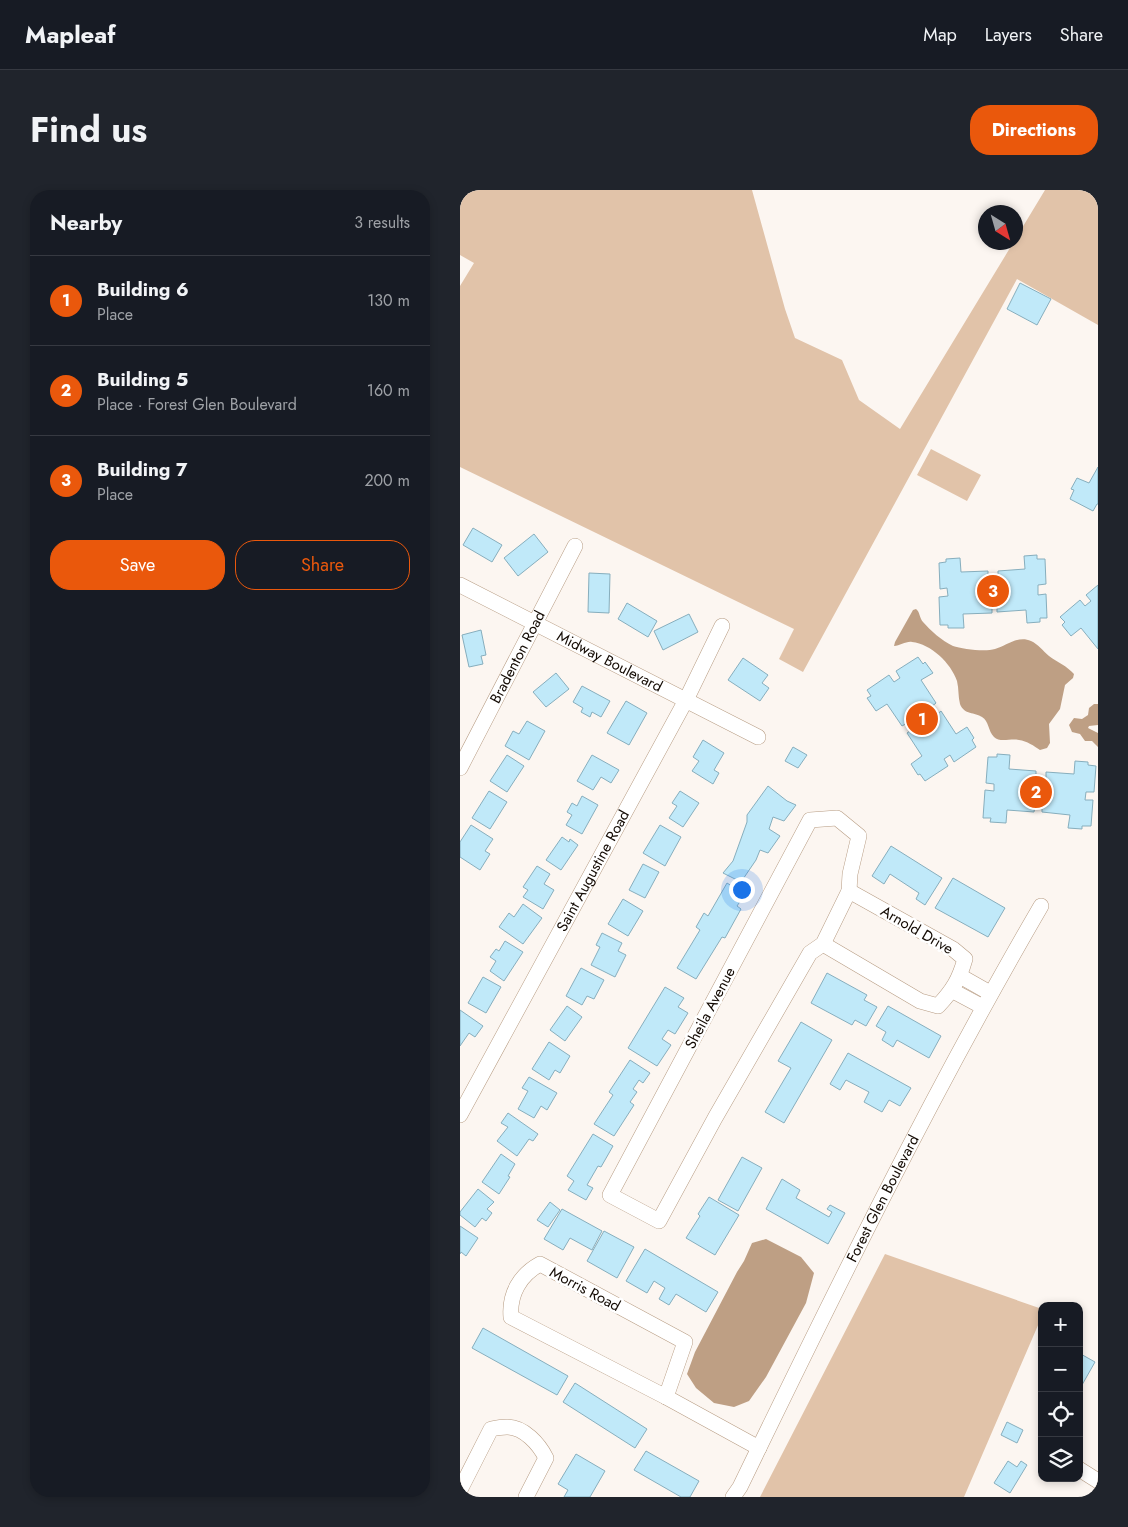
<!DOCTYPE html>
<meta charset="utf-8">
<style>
:root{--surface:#171b24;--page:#20242c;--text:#f1f3f6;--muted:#9ea1a6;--line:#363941;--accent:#ea580c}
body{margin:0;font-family:Jost,sans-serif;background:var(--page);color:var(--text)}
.controls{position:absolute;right:15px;bottom:15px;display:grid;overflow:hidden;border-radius:10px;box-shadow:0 2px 8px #0003}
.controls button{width:45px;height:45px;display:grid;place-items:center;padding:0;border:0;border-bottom:1px solid var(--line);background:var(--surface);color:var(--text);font:25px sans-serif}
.compass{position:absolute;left:518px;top:15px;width:45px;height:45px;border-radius:50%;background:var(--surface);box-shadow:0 2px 8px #0003;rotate:143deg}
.you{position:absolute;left:281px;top:699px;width:18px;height:18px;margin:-12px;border:4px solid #fff;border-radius:50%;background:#1a73e8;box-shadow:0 0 0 8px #1a73e833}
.badge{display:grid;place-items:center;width:32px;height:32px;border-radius:50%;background:var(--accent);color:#fff;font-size:16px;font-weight:700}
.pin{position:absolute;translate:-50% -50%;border:2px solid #fff;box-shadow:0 1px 5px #0006}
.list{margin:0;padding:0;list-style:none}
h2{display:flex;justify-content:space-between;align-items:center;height:65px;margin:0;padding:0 20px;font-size:21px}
h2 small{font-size:16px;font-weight:400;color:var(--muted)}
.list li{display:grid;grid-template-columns:32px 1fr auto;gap:15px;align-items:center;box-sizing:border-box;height:90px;padding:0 20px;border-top:1px solid var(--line)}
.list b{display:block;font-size:19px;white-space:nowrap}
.list p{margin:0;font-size:16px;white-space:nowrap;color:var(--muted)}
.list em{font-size:16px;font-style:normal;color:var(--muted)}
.actions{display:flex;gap:10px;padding:15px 20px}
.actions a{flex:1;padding:11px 0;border:1px solid var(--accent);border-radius:20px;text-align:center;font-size:18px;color:var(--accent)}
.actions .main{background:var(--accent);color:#fff}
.icon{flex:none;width:28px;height:28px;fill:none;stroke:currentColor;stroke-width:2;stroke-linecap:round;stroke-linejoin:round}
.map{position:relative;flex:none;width:638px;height:1307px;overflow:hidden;border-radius:20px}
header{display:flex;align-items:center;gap:30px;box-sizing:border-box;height:70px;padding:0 25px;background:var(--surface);border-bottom:1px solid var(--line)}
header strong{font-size:24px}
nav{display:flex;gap:28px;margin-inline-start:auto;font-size:18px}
.intro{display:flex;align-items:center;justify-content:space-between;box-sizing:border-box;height:120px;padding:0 30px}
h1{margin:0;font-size:35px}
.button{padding:12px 22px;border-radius:20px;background:var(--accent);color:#fff;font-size:18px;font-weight:700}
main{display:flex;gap:30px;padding:0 30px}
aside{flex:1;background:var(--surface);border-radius:20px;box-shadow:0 2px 8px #0003}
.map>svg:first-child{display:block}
</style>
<header>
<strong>Mapleaf</strong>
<nav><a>Map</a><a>Layers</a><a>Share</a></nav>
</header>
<div class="intro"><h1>Find us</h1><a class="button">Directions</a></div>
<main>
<aside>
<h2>Nearby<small>3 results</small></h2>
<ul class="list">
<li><span class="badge">1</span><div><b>Building 6</b><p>Place</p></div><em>130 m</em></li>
<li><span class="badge">2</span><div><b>Building 5</b><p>Place · Forest Glen Boulevard</p></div><em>160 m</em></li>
<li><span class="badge">3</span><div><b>Building 7</b><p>Place</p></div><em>200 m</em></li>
</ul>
<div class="actions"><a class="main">Save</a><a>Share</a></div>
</aside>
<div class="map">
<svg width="638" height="1307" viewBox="0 0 638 1307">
<rect width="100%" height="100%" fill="#fcf6f1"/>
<!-- green -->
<path fill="#e1c3a9" d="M 0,0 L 292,0 L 325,119 L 335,148 L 382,170 L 399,210 L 440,239 L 553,53 L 556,52 L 556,48 L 585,0 L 638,0 L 638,135 L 557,89 L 343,482 L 319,469 L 334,439 L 0,277 L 0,96 L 14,73 L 0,65 Z
M 471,259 L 521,285 L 507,311 L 457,285 Z
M 425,1064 L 582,1119 L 582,1126 L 504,1307 L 300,1307 Z"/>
<!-- water -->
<path fill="#be9f84" d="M 456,419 C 460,422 459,427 463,432 C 470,440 482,451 493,456 C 502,459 525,462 535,459 C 546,456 558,445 571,451 C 578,454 583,461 589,466 C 597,472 607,476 614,484 L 613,488 L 605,495 L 600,519 L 589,534 L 590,553 L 587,558 L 580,560 C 574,556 567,551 559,550 C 551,548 540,553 534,547 C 528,541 529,531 522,527 C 515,522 504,525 500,514 C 498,507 499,499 497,491 C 491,473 471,454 452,452 C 446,451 440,456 434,456 L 435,452 L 453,420 Z
M 634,514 L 638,514 L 638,535 L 629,536 L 628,538 L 638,543 L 638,557 L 632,551 L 625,551 L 620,544 L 612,542 L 609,535 L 614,528 L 622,529 L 628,525 L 629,518 Z
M 306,1049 L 341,1067 L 354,1083 L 346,1113 L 306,1187 L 289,1211 L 274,1217 L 254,1213 L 236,1198 L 227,1184 L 235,1162 L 277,1082 L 284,1071 L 292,1053 Z"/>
<!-- building -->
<path fill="#c0e9f9" stroke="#87aebd" d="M 560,93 L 591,109 L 577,135 L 547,119 Z
M 638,277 L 638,314 L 637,314 L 633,321 L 610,309 L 614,300 L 611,299 L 617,288 L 629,293 Z
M 13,338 L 42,355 L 32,372 L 3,355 Z
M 74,344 L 88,362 L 58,386 L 44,368 Z
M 577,365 L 577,369 L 585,369 L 586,394 L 578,395 L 578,405 L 586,404 L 587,428 L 580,428 L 580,432 L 567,433 L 566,420 L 537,422 L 537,414 L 532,414 L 532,423 L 503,424 L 504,438 L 488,438 L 488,435 L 480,435 L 479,407 L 488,406 L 487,398 L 480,399 L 479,373 L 486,372 L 486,369 L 500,368 L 501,382 L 528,381 L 528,389 L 538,389 L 538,381 L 565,379 L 564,366 Z
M 129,383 L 150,384 L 149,423 L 128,422 Z
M 638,395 L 638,459 L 621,438 L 611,446 L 602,435 L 605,432 L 600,427 L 620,410 L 625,416 L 631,411 L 626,405 Z
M 167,413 L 197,431 L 188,447 L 158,429 Z
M 229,424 L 238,442 L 203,460 L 194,441 Z
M 21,440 L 26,465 L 21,466 L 23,474 L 9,477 L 2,445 Z
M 458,467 L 463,474 L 465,472 L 473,483 L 461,490 L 476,513 L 470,518 L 475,526 L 481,521 L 496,544 L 507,537 L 514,548 L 512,550 L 516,557 L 494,572 L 490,565 L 484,569 L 488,576 L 465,591 L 460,584 L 458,585 L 451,574 L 462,566 L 447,543 L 453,539 L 449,532 L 442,536 L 427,514 L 416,521 L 407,508 L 411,506 L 407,500 L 429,485 L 434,492 L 440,488 L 436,481 Z
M 283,468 L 308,485 L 302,493 L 309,498 L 300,511 L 268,490 Z
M 96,483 L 109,499 L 86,517 L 73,502 Z
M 122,496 L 150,511 L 141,527 L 132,522 L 130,527 L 121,522 L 123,518 L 113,512 Z
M 166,511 L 187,523 L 169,555 L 147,543 Z
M 67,531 L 85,541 L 69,570 L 45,556 L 53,541 L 59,544 Z
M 243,550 L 264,563 L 254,580 L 259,583 L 253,594 L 232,581 L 239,571 L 233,567 Z
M 333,557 L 347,565 L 338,578 L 325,571 Z
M 537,564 L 550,565 L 549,579 L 576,581 L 576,590 L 586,590 L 586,582 L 614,584 L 615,571 L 628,572 L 628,575 L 636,576 L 634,602 L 626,602 L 625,610 L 633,610 L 631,636 L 622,636 L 622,639 L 608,638 L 610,625 L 582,622 L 582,615 L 575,615 L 574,622 L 547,620 L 546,633 L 530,632 L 531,628 L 523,628 L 525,600 L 534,601 L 534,594 L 526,593 L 528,567 L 537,567 Z
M 47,565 L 64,576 L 47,602 L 30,591 Z
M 132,565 L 159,580 L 151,593 L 141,587 L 133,600 L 117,591 Z
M 308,596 L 327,611 L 336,615 L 324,631 L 313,627 L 309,639 L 320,646 L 308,663 L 300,660 L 296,670 L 281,692 L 263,683 L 273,671 L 287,632 L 287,625 Z
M 29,601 L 47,612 L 30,639 L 12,628 Z
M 220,601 L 239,613 L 223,637 L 209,628 L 217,616 L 212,613 Z
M 122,606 L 138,615 L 122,644 L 106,635 L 112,625 L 107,622 L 112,613 L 117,616 Z
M 11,635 L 33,649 L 25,661 L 30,664 L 20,680 L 0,667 L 0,652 Z
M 200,635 L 221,647 L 205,676 L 183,663 Z
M 102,647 L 109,652 L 110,649 L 118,655 L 101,680 L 86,670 Z
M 431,656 L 482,688 L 465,715 L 456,709 L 459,703 L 430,684 L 424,694 L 412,686 Z
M 183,674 L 199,682 L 185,708 L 169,700 Z
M 77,676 L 90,684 L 84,694 L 94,700 L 83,719 L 63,707 L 68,700 L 63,697 Z
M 493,688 L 545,718 L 528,747 L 475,718 Z
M 267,693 L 285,704 L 277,716 L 281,719 L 265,748 L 262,747 L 236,789 L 217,778 L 240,740 L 236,737 L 244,723 L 248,726 Z
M 163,709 L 183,721 L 168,746 L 148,734 Z
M 63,714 L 82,728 L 63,754 L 39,737 L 49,723 L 54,727 Z
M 142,743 L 162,753 L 158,761 L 166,765 L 155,787 L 131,775 L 140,757 L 136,755 Z
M 45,751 L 63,762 L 44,791 L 30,781 L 36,771 L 30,767 L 36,759 L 39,761 Z
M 121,778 L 144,790 L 134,809 L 127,806 L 122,815 L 106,806 Z
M 367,783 L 407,805 L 404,810 L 417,817 L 406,836 L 395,830 L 392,835 L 351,813 Z
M 23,787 L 41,797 L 26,823 L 8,813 Z
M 205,797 L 224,808 L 218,817 L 228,823 L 215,844 L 208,840 L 202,849 L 211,855 L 197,876 L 168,858 Z
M 107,816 L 122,827 L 105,851 L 90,840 Z
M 428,816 L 481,846 L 469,868 L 437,850 L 433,857 L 422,850 L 426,842 L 416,836 Z
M 0,820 L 23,836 L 15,847 L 9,843 L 0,856 Z
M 341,832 L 372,850 L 324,933 L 305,922 L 331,878 L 318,871 Z
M 89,852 L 110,866 L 100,883 L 95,880 L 89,890 L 72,879 Z
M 388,863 L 451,898 L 440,916 L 429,910 L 422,922 L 404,912 L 409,902 L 386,890 L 380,900 L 370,894 Z
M 170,870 L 190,883 L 183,893 L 179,890 L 173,899 L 177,902 L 170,912 L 174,915 L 154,946 L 134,934 L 153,905 L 149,902 Z
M 69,887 L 97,903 L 87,920 L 81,916 L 74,928 L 58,919 L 68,901 L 62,898 Z
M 48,923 L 78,944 L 73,951 L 69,949 L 57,966 L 37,951 L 48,937 L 41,933 Z
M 133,944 L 153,956 L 141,977 L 138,976 L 127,995 L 133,998 L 126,1010 L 108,1000 L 114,991 L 107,986 Z
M 41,964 L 55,974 L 48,986 L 50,987 L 39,1004 L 22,992 Z
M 282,967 L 302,978 L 278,1021 L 258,1010 Z
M 322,989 L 340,1000 L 336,1008 L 369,1027 L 372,1022 L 367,1019 L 370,1015 L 385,1023 L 368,1054 L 306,1019 Z
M 18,999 L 34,1012 L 27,1019 L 32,1023 L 26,1031 L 22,1028 L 15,1037 L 0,1025 L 0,1022 Z
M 249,1007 L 279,1025 L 255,1065 L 226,1048 L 240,1026 L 238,1024 Z
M 90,1012 L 100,1020 L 88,1037 L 77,1030 Z
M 102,1019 L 142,1041 L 132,1060 L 110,1048 L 103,1060 L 84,1049 Z
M 0,1036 L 18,1048 L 6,1066 L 1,1062 L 0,1064 Z
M 144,1041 L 174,1057 L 157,1088 L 127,1071 Z
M 185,1059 L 258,1102 L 246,1122 L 216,1104 L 209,1115 L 199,1109 L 205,1098 L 194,1091 L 187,1103 L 166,1091 Z
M 23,1138 L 108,1186 L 97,1205 L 12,1158 Z
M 619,1163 L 635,1172 L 622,1195 L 619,1193 Z
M 115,1193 L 187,1239 L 175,1258 L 103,1212 Z
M 547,1232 L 563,1240 L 557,1253 L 541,1245 Z
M 186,1261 L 239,1291 L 230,1307 L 221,1307 L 174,1280 Z
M 116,1264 L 145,1281 L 130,1307 L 104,1307 L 108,1300 L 98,1294 Z
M 548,1271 L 557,1277 L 561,1271 L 567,1275 L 550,1303 L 534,1293 Z"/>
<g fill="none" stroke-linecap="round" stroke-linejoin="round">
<!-- minor casing -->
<g stroke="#b79c83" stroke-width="16">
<g id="minor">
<path id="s1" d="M 0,395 L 298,547"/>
<path id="s2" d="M 0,578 L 115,356"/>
<path d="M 377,628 L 399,646 L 390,684 L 389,701 L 363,754 L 350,763 L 255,928 L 199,1031 L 150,1005 L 350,630 Z"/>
<path d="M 363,754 L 460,811 L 478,816 C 493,800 499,790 505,769 L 493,759 L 389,701"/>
<path d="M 500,786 L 530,803"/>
<path d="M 493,801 L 523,817"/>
<path id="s3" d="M 0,925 L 226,510 L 262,436"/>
<path d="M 80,1074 L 225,1152 L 206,1207 L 51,1127 C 49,1104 60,1085 80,1074 Z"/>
<path d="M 206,1207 L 299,1258"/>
<path d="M 619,1279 L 638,1291"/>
<path d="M 0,1300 L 31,1239 C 36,1238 42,1237 47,1237 C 64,1237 79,1254 86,1268 L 66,1307"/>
<path id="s4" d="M 273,1307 L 280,1297 C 375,1101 471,905 581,716"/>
</g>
</g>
<!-- minor -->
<use href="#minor" stroke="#fff" stroke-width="15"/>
</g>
<g text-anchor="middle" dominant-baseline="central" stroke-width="5" stroke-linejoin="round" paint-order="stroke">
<!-- street labels -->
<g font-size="15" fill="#130a03" stroke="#fff">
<text stroke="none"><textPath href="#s2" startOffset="125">Bradenton Road</textPath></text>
<text stroke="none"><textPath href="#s1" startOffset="168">Midway Boulevard</textPath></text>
<text stroke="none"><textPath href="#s3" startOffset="278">Saint Augustine Road</textPath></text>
<text transform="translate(457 740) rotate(30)">Arnold Drive</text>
<text transform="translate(250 818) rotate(-62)">Sheila Avenue</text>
<text stroke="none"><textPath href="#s4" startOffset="334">Forest Glen Boulevard</textPath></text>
<text transform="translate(125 1099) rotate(28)">Morris Road</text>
</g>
</g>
</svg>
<div class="controls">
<button>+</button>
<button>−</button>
<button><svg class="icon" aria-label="locate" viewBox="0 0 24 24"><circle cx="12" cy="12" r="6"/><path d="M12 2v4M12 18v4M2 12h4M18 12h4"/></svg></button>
<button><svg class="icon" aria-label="layers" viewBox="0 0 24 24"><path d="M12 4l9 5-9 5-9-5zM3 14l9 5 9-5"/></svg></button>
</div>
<svg class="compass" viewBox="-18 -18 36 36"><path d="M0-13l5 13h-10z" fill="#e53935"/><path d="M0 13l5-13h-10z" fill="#9ea1a6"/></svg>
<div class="you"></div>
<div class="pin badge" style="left:462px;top:529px">1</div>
<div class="pin badge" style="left:576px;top:602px">2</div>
<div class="pin badge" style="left:533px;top:401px">3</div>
</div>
</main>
